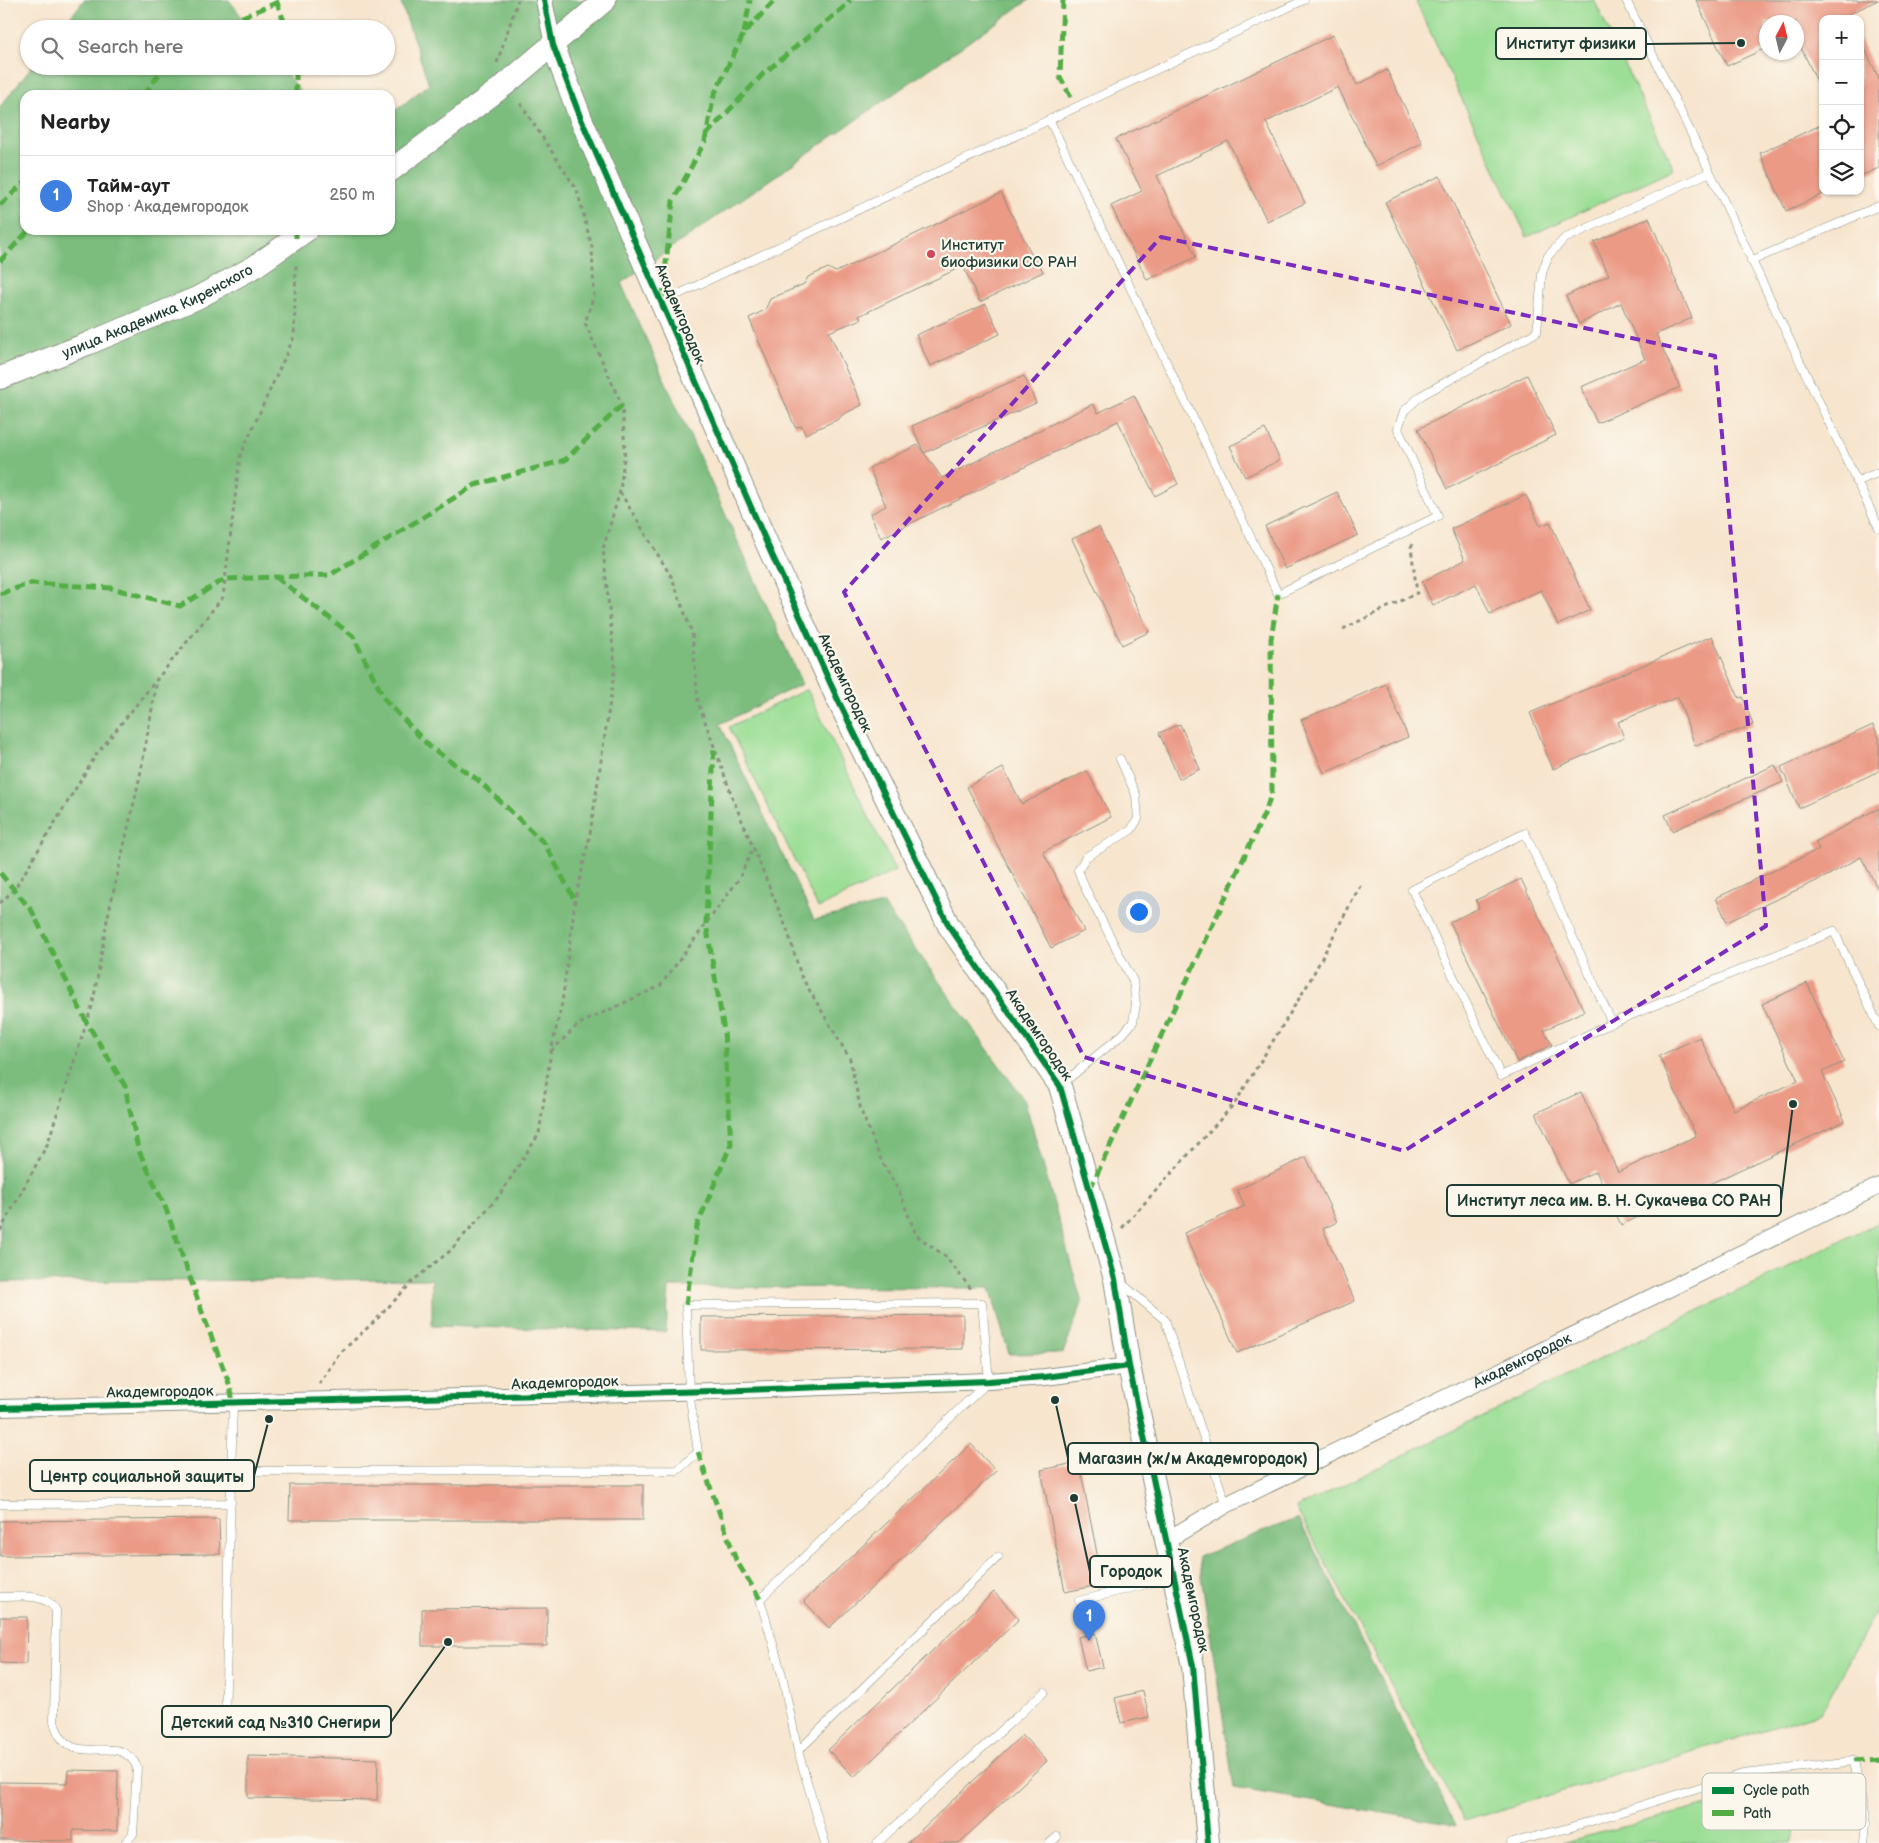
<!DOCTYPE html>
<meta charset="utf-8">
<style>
:root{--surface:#fff;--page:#f2f2f2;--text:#222;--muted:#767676;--line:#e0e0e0;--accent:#d1495b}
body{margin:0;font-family:"Balsamiq Sans",sans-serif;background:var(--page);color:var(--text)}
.controls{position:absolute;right:15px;top:15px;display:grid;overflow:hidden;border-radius:10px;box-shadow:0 1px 4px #0004}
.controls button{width:45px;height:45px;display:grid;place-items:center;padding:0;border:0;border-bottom:1px solid var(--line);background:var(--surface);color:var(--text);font:25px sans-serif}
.compass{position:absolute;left:1759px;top:15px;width:45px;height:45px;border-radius:50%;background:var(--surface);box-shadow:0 1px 4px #0004;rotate:7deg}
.you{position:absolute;left:1138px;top:911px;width:18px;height:18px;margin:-12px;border:4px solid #fff;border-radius:50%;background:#1a73e8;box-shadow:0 0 0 8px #1a73e833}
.badge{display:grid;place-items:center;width:32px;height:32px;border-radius:50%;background:var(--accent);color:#fff;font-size:16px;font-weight:700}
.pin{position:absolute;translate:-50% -41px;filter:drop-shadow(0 1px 2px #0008)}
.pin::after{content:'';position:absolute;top:26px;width:18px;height:15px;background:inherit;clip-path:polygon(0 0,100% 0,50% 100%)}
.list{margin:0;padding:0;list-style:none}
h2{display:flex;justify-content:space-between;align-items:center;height:65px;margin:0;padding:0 20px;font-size:21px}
h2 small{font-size:16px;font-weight:400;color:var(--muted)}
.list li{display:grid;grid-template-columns:32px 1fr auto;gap:15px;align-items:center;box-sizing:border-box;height:80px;padding:0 20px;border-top:1px solid var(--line)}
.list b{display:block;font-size:19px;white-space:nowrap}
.list p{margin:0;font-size:16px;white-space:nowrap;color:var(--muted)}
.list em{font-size:16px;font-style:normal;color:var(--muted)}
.icon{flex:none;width:28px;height:28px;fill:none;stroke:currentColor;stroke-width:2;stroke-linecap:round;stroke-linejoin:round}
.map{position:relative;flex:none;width:1879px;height:1843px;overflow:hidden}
.search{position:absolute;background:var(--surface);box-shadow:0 1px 4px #0004;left:20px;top:20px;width:375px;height:55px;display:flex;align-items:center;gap:12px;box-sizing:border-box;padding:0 18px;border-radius:28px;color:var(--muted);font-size:19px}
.panel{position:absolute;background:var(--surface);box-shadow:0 1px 4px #0004;left:20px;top:90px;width:375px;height:145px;border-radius:15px}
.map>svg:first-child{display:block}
</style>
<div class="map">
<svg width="1879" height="1843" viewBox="0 0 1879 1843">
<rect width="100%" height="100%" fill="#fbf7ec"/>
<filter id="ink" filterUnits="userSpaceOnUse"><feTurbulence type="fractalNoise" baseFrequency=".02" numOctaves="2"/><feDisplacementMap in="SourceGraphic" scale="10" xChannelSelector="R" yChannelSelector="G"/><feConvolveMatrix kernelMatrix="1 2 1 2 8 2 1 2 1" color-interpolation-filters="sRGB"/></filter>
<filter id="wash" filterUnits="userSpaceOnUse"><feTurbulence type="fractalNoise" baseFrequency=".0096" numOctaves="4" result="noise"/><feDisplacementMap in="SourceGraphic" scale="20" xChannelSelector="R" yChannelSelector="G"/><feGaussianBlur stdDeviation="1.12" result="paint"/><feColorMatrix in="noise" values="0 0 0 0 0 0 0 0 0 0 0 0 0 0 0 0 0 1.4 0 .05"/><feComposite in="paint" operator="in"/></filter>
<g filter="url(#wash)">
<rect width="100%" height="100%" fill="#f7e5ce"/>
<!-- green -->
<path fill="#9bde95" stroke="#5d8e64" d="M 1420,0 L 1594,0 L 1674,169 L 1527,237 L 1416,2 Z
M 807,689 L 895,871 L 818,908 L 729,727 Z
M 1879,1222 L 1879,1605 L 1820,1713 L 1464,1821 L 1296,1508 Z
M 1773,1788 L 1799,1819 L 1791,1843 L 1561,1843 Z"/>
<!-- forest -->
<path fill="#7cbd7e" stroke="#4e7d59" d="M 84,0 L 229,0 L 251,29 L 61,29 Z
M 400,0 L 1029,0 L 621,283 L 802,684 L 720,724 L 814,920 L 883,904 L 1025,1101 L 1082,1303 L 1063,1353 L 1009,1354 L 990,1288 L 669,1287 L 666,1332 L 432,1326 L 432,1279 L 0,1282 L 0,107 L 32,66 L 280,66 L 303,95 L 25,95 L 25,230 L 390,230 L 390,115 L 429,84 Z
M 1298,1518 L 1456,1825 L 1234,1788 L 1198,1557 Z"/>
<g id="blocks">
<!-- building -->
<path fill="#eb9a85" d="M 1696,0 L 1878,0 L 1849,14 L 1851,19 L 1823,19 L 1823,94 L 1796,37 L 1796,22 L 1766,22 L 1766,48 L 1727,66 Z
M 1333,35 L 1357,85 L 1387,70 L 1422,143 L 1376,166 L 1338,87 L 1266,122 L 1305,203 L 1267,221 L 1228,141 L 1157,176 L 1196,257 L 1147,280 L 1111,206 L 1142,191 L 1116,139 Z
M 1860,38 L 1879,79 L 1879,168 L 1860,176 Z
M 1823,124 L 1823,194 L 1786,211 L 1760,153 Z
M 1440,176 L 1511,324 L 1457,350 L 1385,202 Z
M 1001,193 L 1033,257 L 1036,256 L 1043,272 L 980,302 L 963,266 L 859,316 L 861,319 L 829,332 L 862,405 L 842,415 L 839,419 L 805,434 L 802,426 L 795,427 L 749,318 L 765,310 L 770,299 L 804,284 L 808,277 L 828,268 L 836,272 Z
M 1649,218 L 1692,318 L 1656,334 L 1680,387 L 1597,423 L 1581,387 L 1645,359 L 1621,303 L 1579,324 L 1566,296 L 1609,275 L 1594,242 Z
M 986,304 L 1000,334 L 930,366 L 916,335 Z
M 1527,375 L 1556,435 L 1447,489 L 1418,429 Z
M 1024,376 L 1036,403 L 924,453 L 942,478 L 1093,404 L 1098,413 L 1134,395 L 1178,484 L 1155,496 L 1118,421 L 881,538 L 870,514 L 886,506 L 869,468 L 918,445 L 924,453 L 912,426 Z
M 1265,429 L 1280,460 L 1245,477 L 1230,446 Z
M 1337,492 L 1358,535 L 1285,569 L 1265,526 Z
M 1526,495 L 1540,526 L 1550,522 L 1590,610 L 1558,625 L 1541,590 L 1490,614 L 1476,584 L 1433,605 L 1422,582 L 1465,560 L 1451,529 Z
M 1099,527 L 1149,632 L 1122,645 L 1072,539 Z
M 1712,636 L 1739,698 L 1743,697 L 1753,725 L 1695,746 L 1678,697 L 1618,722 L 1624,738 L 1553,769 L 1530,713 Z
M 1386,684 L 1408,737 L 1324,773 L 1301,720 Z
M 1180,724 L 1200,769 L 1179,779 L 1159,733 Z
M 1873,725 L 1879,738 L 1879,771 L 1799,808 L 1781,767 Z
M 1775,765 L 1783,782 L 1672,831 L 1665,815 Z
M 1003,768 L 1022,804 L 1087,771 L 1111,817 L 1043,852 L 1084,931 L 1051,948 L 967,787 Z
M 1879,808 L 1879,891 L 1861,857 L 1823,878 L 1727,922 L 1716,898 L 1819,849 L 1815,842 Z
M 1521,879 L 1584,1011 L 1544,1030 L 1552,1045 L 1517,1062 L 1450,922 L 1479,908 L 1476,900 Z
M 1807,983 L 1844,1062 L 1822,1072 L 1845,1121 L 1621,1225 L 1596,1171 L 1569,1184 L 1536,1113 L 1581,1092 L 1618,1172 L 1696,1136 L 1659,1056 L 1700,1037 L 1734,1110 L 1798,1081 L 1762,1004 Z
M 1306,1157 L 1337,1222 L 1323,1229 L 1355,1301 L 1237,1353 L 1184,1233 L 1245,1206 L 1237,1190 Z
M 963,1315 L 963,1349 L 701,1350 L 701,1317 Z
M 971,1444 L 996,1471 L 829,1628 L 804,1601 Z
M 1079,1462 L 1103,1584 L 1065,1592 L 1041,1470 Z
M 290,1485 L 643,1485 L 643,1520 L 289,1520 Z
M 219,1519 L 220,1554 L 0,1556 L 0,1521 Z
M 994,1592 L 1019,1619 L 854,1777 L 828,1750 Z
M 547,1608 L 547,1646 L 422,1646 L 422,1609 Z
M 0,1617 L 27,1617 L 26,1664 L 0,1663 Z
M 1095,1633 L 1103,1667 L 1086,1671 L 1078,1637 Z
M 1143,1691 L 1149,1717 L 1121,1723 L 1115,1698 Z
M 1022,1735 L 1047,1761 L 959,1843 L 907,1843 Z
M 248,1756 L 378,1759 L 377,1800 L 248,1798 Z
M 68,1770 L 118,1771 L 117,1831 L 73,1830 L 73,1841 L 0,1840 L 0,1782 L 67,1783 Z"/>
</g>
</g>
<g filter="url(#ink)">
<use href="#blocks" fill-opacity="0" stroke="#8b9181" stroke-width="1"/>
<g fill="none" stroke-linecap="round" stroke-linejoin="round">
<!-- lane casing -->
<g stroke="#8b9181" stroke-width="9">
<path id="lane" d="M 1626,0 L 1710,172 L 1879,528
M 1049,119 L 1278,594 L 1438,516 L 1398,429 L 1404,411 L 1422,395 L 1537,332 L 1542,273 L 1548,256 L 1564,239 L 1710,172
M 1751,261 L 1879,206
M 664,301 L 1304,0
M 1856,482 L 1879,472
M 1612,1023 L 1525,833 L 1412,890 L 1501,1076 L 1612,1023 L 1834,931 L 1879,1026
M 1062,1084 L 1123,1034 L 1133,1022 L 1136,1004 L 1133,981 L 1085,888 L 1078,870 L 1086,857 L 1131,830 L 1138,819 L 1136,795 L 1120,759
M 1121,1283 L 1165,1320 L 1226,1505
M 231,1471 L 678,1470 L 698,1452 L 689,1392 L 686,1305 L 982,1303 L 989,1381 L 760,1599 L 782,1675 L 798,1751 L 825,1843
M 0,1504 L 231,1503
M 0,1597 C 19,1597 45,1592 56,1610 L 54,1722 C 69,1776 118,1727 137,1767 L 133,1834 L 125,1843
M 1079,1601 L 1171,1578
M 225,1723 L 233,1402
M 798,1751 L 998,1557
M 877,1843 L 1044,1692
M 1050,1843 L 1057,1837
M 1511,1843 L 1572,1827 L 1743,1774 L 1854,1761 L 1866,1824 L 1864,1843"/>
</g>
<!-- street casing -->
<g stroke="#8b9181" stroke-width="18">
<g id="street">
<path d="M 544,0 L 553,45"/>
<path d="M 0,1408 L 715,1391 L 989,1381 L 1045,1377 L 1129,1366"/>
<path id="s1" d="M 1167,1540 L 1226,1505 L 1879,1186"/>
</g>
</g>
<!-- secondary casing -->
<g stroke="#8b9181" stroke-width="24">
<g id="secondary">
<path d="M 553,45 L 581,119 L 768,546 L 838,700 L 949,926 L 1060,1086 L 1115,1279 L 1129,1366 L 1193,1666 L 1208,1843"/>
<path d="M 390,171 L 506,84 L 605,0"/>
<path id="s2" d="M 0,378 L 87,344 L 197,298 L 254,267 L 307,230"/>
</g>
</g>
<!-- path -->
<path stroke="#8b9181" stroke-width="3" stroke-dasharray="4 4" stroke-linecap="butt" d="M 497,63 L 518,0
M 620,492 L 672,578 L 692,633 L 698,702 L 733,799 L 788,932 L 801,976 L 850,1059 L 861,1111 L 882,1162 L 899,1191 L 916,1235 L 945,1256 L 972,1290
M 1343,629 L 1417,593 L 1411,547 L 1413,544
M 0,903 L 14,890 L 96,755 L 223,597 L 240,456 L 294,337 L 296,263
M 551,1051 L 579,1024 L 660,986 L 739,879 L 753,848
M 1122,1228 L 1235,1103 L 1308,984 L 1361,884
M 0,1231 L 47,1145 L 93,1003 L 107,920 L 140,776 L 157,680
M 319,1384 L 339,1354 L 376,1320 L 415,1279 L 450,1251 L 499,1196 L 539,1134 L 551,1051 L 562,1003 L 575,901 L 590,834 L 615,668 L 603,549 L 620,491 L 625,450 L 622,405 L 585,323 L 594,295 L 592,247 L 577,190 L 520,103"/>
<!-- lane -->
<use href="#lane" stroke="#fff" stroke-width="8"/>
<!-- street -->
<use href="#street" stroke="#fff" stroke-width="16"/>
<!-- secondary -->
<use href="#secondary" stroke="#fff" stroke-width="22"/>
<!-- quiet -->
<path stroke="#52ad45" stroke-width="5" stroke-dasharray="10 5" stroke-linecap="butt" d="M 276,0 L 287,29
M 1063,0 L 1060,77 L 1071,97
M 214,29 L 283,0
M 744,33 L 750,0
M 144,95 L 165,66
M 296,95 L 296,66
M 706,135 L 763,74 L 843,8 L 850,0
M 0,205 L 25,182
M 296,238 L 296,230
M 0,261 L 29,230
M 662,299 L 673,201 L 705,141 L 714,95 L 744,33 L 775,0
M 276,577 L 353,636 L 385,700 L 430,747 L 478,780 L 545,844 L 575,901
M 0,594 L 31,583 L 111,588 L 180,606 L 225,579 L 330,575 L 475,485 L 565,460 L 622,405
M 0,873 L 32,911 L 87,1023 L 125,1086 L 138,1149 L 166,1209 L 202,1312 L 230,1386 L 233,1402
M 1090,1189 L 1266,810 L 1272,791 L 1271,639 L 1278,594
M 686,1305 L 697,1226 L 731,1144 L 724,1031 L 706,923 L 714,747
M 698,1452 L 736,1560 L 760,1599
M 1854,1761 L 1879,1759"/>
<!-- cycleway casing -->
<g stroke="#fbf7ec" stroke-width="9">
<path id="cycleway" d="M 544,0 L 553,45 L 581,119 L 768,546 L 838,700 L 949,926 L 1060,1086 L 1115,1279 L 1129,1366 L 1193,1666 L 1208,1843
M 0,1408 L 715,1391 L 989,1381 L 1045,1377 L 1129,1366"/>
</g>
<!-- cycleway -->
<use href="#cycleway" stroke="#00873e" stroke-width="6"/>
</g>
</g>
<!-- marked area -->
<path fill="none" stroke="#7b2cbf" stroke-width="4" stroke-dasharray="10 6" stroke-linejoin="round" d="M 1161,237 L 1715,356 L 1766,926 L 1404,1151 L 1084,1057 L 844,592 Z"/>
<!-- markers -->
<circle fill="#d1495b" stroke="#fbf7ec" stroke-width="2" cx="931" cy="254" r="5"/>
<g text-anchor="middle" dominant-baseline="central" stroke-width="4.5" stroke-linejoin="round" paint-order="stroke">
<!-- poi labels -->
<g font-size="15" fill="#1f3d34" stroke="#fbf7ec" text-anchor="start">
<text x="941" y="245">Институт<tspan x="941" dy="17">биофизики СО РАН</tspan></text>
</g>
<!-- street labels -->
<g font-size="15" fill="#1f3d34" stroke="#fbf7ec">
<text stroke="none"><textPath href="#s2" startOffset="171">улица Академика Киренского</textPath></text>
<text transform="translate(680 314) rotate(67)">Академгородок</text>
<text transform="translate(845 683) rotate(65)">Академгородок</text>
<text transform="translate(1039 1035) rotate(56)">Академгородок</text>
<text stroke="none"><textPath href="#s1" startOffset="398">Академгородок</textPath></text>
<text transform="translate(565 1383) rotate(-2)">Академгородок</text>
<text transform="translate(160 1392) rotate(-1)">Академгородок</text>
<text transform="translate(1193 1600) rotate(78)">Академгородок</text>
</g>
</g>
<!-- legend -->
<rect x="1702" y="1773" width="164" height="57" rx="8" fill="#fbf7ec" stroke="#b9bfb5" stroke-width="1"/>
<rect x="1712" y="1787" width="22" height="7" fill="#00873e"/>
<rect x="1712" y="1810" width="22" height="6" fill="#52ad45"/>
<g font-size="14" fill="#1f3d34">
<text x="1743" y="1795">Cycle path</text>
<text x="1743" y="1818">Path</text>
</g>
<!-- callouts -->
<path fill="none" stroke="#1f3d34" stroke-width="2" d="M1741 43L1646 44M1793 1104L1781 1201M1055 1400L1068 1458M269 1419L254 1476M1074 1498L1090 1572M448 1642L391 1722"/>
<g fill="#1f3d34" stroke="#fbf7ec" stroke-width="2">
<circle cx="1741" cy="43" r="5"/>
<circle cx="1793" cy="1104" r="5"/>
<circle cx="1055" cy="1400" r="5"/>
<circle cx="269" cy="1419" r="5"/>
<circle cx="1074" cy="1498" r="5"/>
<circle cx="448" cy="1642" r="5"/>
</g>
<g fill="#fbf7ec" stroke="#1f3d34" stroke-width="2">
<rect x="1496" y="28" width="150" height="31" rx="5"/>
<rect x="1447" y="1185" width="334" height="31" rx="5"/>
<rect x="1068" y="1443" width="250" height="31" rx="5"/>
<rect x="30" y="1460" width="224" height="31" rx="5"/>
<rect x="1090" y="1556" width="82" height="31" rx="5"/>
<rect x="162" y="1706" width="229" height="31" rx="5"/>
</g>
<g font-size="16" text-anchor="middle" font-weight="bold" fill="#1f3d34">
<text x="1571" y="49">Институт физики</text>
<text x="1614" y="1206">Институт леса им. В. Н. Сукачева СО РАН</text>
<text x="1193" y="1464">Магазин (ж/м Академгородок)</text>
<text x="142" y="1482">Центр социальной защиты</text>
<text x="1131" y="1577">Городок</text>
<text x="276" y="1728">Детский сад №310 Снегири</text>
</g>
</svg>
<div class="controls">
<button>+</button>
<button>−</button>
<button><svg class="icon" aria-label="locate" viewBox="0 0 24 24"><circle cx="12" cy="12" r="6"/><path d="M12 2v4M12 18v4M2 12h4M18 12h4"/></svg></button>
<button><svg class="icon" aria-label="layers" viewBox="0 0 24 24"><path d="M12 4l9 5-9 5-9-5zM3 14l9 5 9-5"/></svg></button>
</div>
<svg class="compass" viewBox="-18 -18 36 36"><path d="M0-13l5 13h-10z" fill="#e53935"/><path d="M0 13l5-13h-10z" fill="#767676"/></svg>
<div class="you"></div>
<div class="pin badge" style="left:1089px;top:1641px;background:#3f7fe0">1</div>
<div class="search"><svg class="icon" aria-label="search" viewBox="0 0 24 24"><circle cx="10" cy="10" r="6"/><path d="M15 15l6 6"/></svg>Search here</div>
<section class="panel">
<h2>Nearby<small></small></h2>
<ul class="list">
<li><span class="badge" style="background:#3f7fe0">1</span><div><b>Тайм-аут</b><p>Shop · Академгородок</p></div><em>250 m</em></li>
</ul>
</section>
</div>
